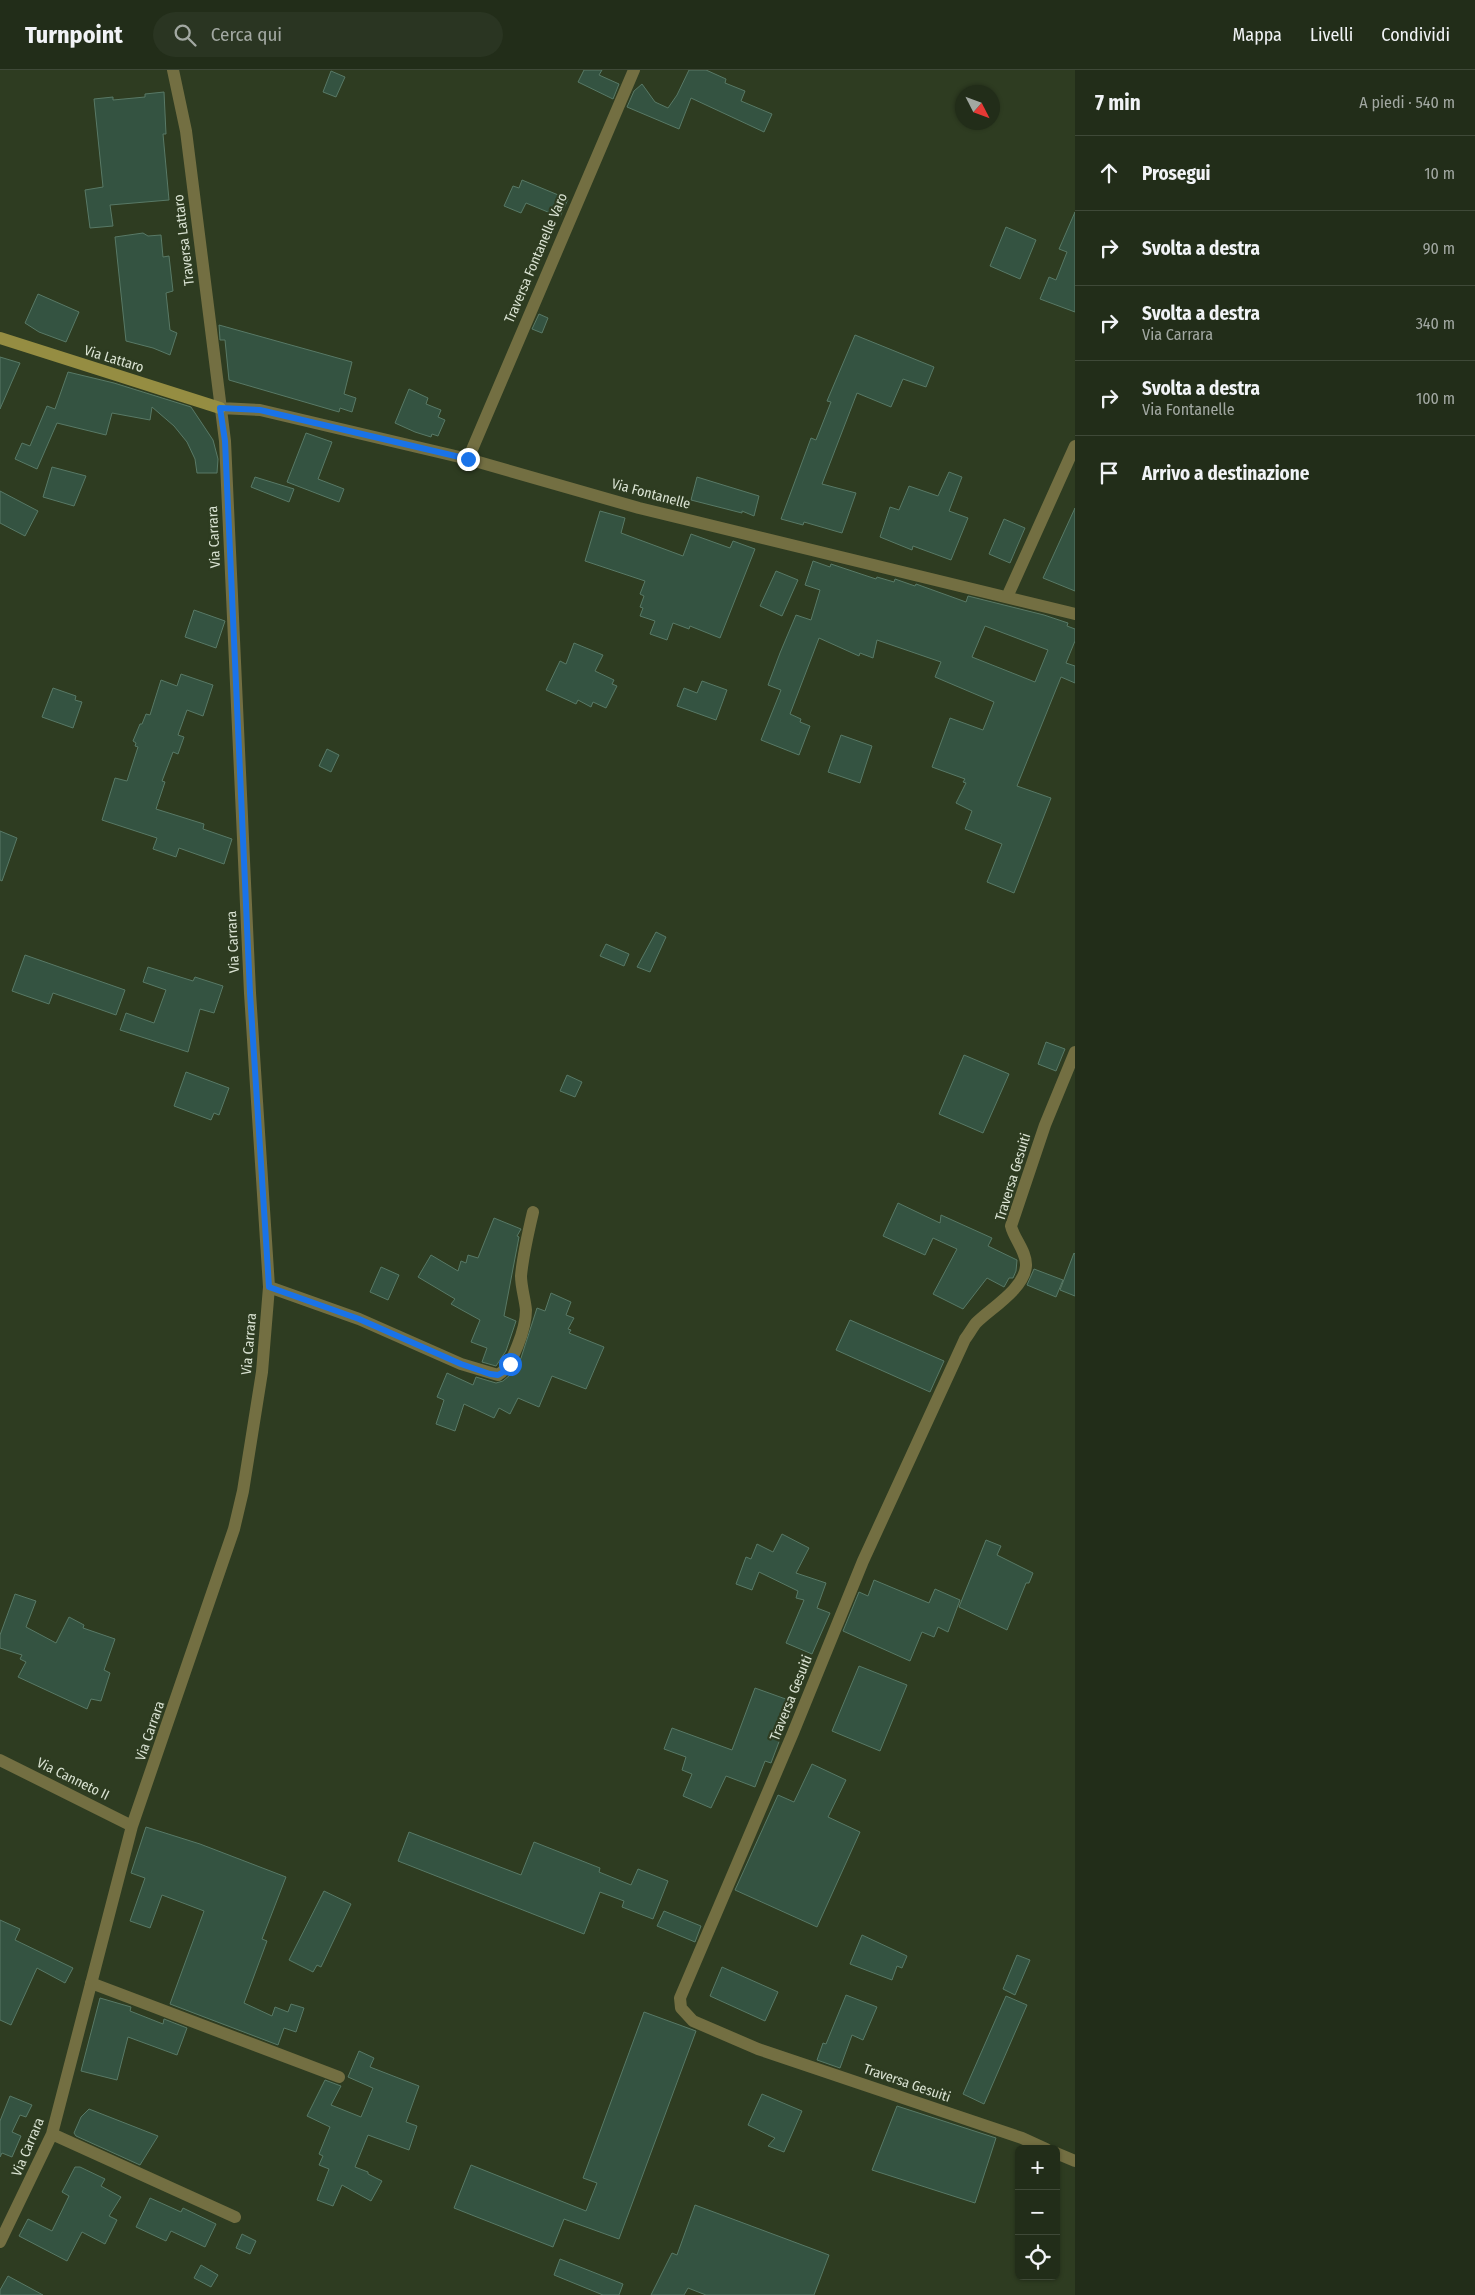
<!DOCTYPE html>
<html lang="it">
<meta charset="utf-8">
<style>
:root{--surface:#222d19;--page:#2a3522;--text:#f1f3f6;--muted:#a2a8a2;--line:#3f4938}
body{margin:0;font-family:"Fira Sans Condensed",sans-serif;background:var(--page);color:var(--text)}
.controls{position:absolute;right:15px;bottom:15px;display:grid;overflow:hidden;border-radius:8px;box-shadow:0 1px 4px #0004}
.controls button{width:45px;height:45px;display:grid;place-items:center;padding:0;border:0;border-bottom:1px solid var(--line);background:var(--surface);color:var(--text);font:25px sans-serif}
.compass{position:absolute;left:955px;top:15px;width:45px;height:45px;border-radius:50%;background:var(--surface);box-shadow:0 1px 4px #0004;rotate:132deg}
.stop{position:absolute;width:15px;height:15px;margin:-11px;border:4px solid #1a73e8;border-radius:50%;background:#fff}
.stop.end{background:#1a73e8;border-color:#fff;box-shadow:0 1px 5px #0008}
.list{margin:0;padding:0;list-style:none}
h2{display:flex;justify-content:space-between;align-items:center;height:65px;margin:0;padding:0 20px;font-size:21px}
h2 small{font-size:16px;font-weight:400;color:var(--muted)}
.list li{display:grid;grid-template-columns:32px 1fr auto;gap:15px;align-items:center;box-sizing:border-box;height:75px;padding:0 20px;border-top:1px solid var(--line)}
.list b{display:block;font-size:19px;white-space:nowrap}
.list p{margin:0;font-size:16px;white-space:nowrap;color:var(--muted)}
.list em{font-size:16px;font-style:normal;color:var(--muted)}
.icon{flex:none;width:28px;height:28px;fill:none;stroke:currentColor;stroke-width:2;stroke-linecap:round;stroke-linejoin:round}
.map{position:relative;flex:none;width:1075px;height:2225px;overflow:hidden}
header{display:flex;align-items:center;gap:30px;box-sizing:border-box;height:70px;padding:0 25px;background:var(--surface);border-bottom:1px solid var(--line)}
header strong{font-size:24px}
nav{display:flex;gap:28px;margin-inline-start:auto;font-size:18px}
.search{width:350px;height:45px;background:var(--page);display:flex;align-items:center;gap:12px;box-sizing:border-box;padding:0 18px;border-radius:28px;color:var(--muted);font-size:19px}
main{display:flex}
aside{flex:1;background:var(--surface)}
.map>svg:first-child{display:block}
</style>
<header>
<strong>Turnpoint</strong>
<div class="search"><svg class="icon" aria-label="search" viewBox="0 0 24 24"><circle cx="10" cy="10" r="6"/><path d="M15 15l6 6"/></svg>Cerca qui</div>
<nav><a>Mappa</a><a>Livelli</a><a>Condividi</a></nav>
</header>
<main>
<div class="map">
<svg width="1075" height="2225" viewBox="0 0 1075 2225">
<rect width="100%" height="100%" fill="#2e3c21"/>
<!-- building -->
<path fill="#345341" stroke="#587966" fill-rule="evenodd" d="M 584,0 L 602,0 L 599,5 L 619,14 L 613,29 L 578,12 Z
M 689,0 L 706,0 L 726,9 L 725,13 L 745,21 L 741,31 L 772,44 L 764,62 L 691,28 L 679,59 L 627,37 L 634,21 L 642,14 L 655,32 L 668,38 L 677,25 Z
M 331,1 L 345,7 L 336,27 L 323,22 Z
M 164,22 L 166,64 L 163,64 L 169,130 L 110,135 L 113,156 L 90,158 L 85,120 L 103,117 L 94,29 L 113,27 L 113,30 L 145,27 L 145,24 Z
M 522,110 L 568,129 L 560,147 L 526,133 L 521,143 L 504,136 L 513,116 L 519,118 Z
M 1075,142 L 1075,242 L 1040,229 L 1049,207 L 1056,210 L 1067,182 L 1059,179 Z
M 1006,157 L 1036,170 L 1020,209 L 990,196 Z
M 143,163 L 148,166 L 161,165 L 163,187 L 169,186 L 173,221 L 166,223 L 170,260 L 177,263 L 170,285 L 153,278 L 126,271 L 115,167 Z
M 38,224 L 79,242 L 66,272 L 39,262 L 25,253 Z
M 539,244 L 548,248 L 542,263 L 532,259 Z
M 219,255 L 352,292 L 344,324 L 356,328 L 352,342 L 340,338 L 339,342 L 229,310 L 225,270 L 220,270 Z
M 855,265 L 934,297 L 926,317 L 903,309 L 891,337 L 857,323 L 822,414 L 856,423 L 842,463 L 804,452 L 803,455 L 781,449 L 811,368 L 816,370 L 831,332 L 827,331 Z
M 0,287 L 20,293 L 0,339 Z
M 68,302 L 114,313 L 191,337 L 213,370 L 218,389 L 217,403 L 197,403 L 195,389 L 187,372 L 174,356 L 152,337 L 150,350 L 112,343 L 106,365 L 57,353 L 37,399 L 15,389 L 22,373 L 30,376 L 47,336 L 55,339 Z
M 409,319 L 428,328 L 426,334 L 441,340 L 438,347 L 445,350 L 438,366 L 432,364 L 431,367 L 415,362 L 395,353 Z
M 306,363 L 332,372 L 318,409 L 344,419 L 339,432 L 287,412 Z
M 52,397 L 86,406 L 74,436 L 43,427 Z
M 949,402 L 962,407 L 949,441 L 968,448 L 951,490 L 913,476 L 912,480 L 880,467 L 890,437 L 899,440 L 909,416 L 938,426 Z
M 255,407 L 294,419 L 289,432 L 251,417 Z
M 697,407 L 759,426 L 754,446 L 742,441 L 742,443 L 691,430 Z
M 0,421 L 38,441 L 25,466 L 0,453 Z
M 1075,438 L 1075,521 L 1043,508 Z
M 600,441 L 625,448 L 621,463 L 683,486 L 691,464 L 730,478 L 733,471 L 755,479 L 720,568 L 690,556 L 689,559 L 673,553 L 667,570 L 650,564 L 655,551 L 640,546 L 643,538 L 640,537 L 644,526 L 640,524 L 645,511 L 585,491 Z
M 1004,449 L 1025,458 L 1010,493 L 989,484 Z
M 813,491 L 830,497 L 831,494 L 876,509 L 877,507 L 894,512 L 895,509 L 915,516 L 916,514 L 966,532 L 968,526 L 1044,545 L 1068,553 L 1067,556 L 1075,559 L 1075,571 L 1066,593 L 1075,596 L 1075,613 L 1061,607 L 1017,716 L 1051,728 L 1014,823 L 987,812 L 1002,774 L 965,759 L 972,741 L 956,733 L 966,713 L 963,712 L 965,709 L 932,697 L 950,648 L 983,660 L 994,632 L 935,607 L 941,592 L 877,570 L 873,588 L 860,583 L 859,586 L 819,568 L 790,644 L 801,649 L 800,652 L 810,656 L 799,685 L 761,670 L 781,620 L 768,615 L 780,583 L 796,545 L 811,550 L 820,520 L 805,515 ZM 985,556 L 1048,580 L 1035,612 L 972,587 Z
M 776,501 L 798,510 L 782,546 L 760,536 Z
M 194,540 L 225,551 L 216,578 L 185,567 Z
M 574,573 L 603,585 L 595,601 L 614,610 L 612,614 L 617,616 L 606,638 L 593,632 L 591,637 L 578,630 L 576,634 L 546,620 L 560,591 L 566,594 Z
M 181,604 L 213,615 L 203,646 L 187,640 L 178,665 L 184,667 L 178,684 L 173,682 L 162,711 L 165,712 L 156,739 L 204,754 L 203,759 L 232,769 L 224,794 L 179,778 L 176,787 L 153,779 L 157,768 L 102,750 L 115,708 L 127,711 L 138,677 L 135,676 L 136,673 L 133,671 L 140,654 L 142,654 L 146,644 L 150,645 L 161,610 L 177,616 Z
M 702,611 L 727,620 L 716,650 L 677,636 L 684,618 L 697,623 Z
M 53,618 L 76,626 L 75,630 L 82,632 L 73,658 L 42,647 Z
M 841,665 L 872,676 L 860,713 L 828,702 Z
M 327,679 L 339,685 L 331,702 L 319,696 Z
M 0,761 L 17,768 L 2,811 L 0,810 Z
M 656,862 L 666,867 L 650,902 L 637,897 Z
M 606,874 L 629,884 L 624,896 L 600,886 Z
M 25,885 L 125,920 L 116,945 L 53,923 L 49,934 L 12,921 Z
M 148,897 L 193,911 L 195,907 L 223,916 L 214,943 L 200,939 L 188,982 L 120,960 L 126,943 L 154,953 L 166,920 L 143,912 Z
M 1046,972 L 1065,979 L 1056,1001 L 1038,994 Z
M 964,985 L 1009,1004 L 983,1063 L 939,1044 Z
M 186,1002 L 229,1018 L 219,1045 L 214,1043 L 211,1050 L 174,1036 Z
M 567,1005 L 582,1012 L 575,1027 L 560,1021 Z
M 898,1133 L 940,1153 L 941,1145 L 992,1168 L 988,1176 L 1017,1190 L 1016,1201 L 1013,1208 L 1009,1208 L 1004,1217 L 987,1208 L 963,1239 L 933,1224 L 957,1179 L 933,1168 L 925,1185 L 883,1166 Z
M 494,1148 L 521,1159 L 517,1166 L 519,1167 L 504,1246 L 516,1251 L 506,1281 L 496,1296 L 482,1292 L 487,1278 L 471,1272 L 480,1250 L 451,1234 L 455,1229 L 418,1207 L 431,1185 L 458,1201 L 461,1191 L 466,1193 L 468,1185 L 478,1188 Z
M 1074,1183 L 1075,1184 L 1075,1226 L 1060,1220 Z
M 381,1197 L 399,1205 L 388,1230 L 370,1222 Z
M 1034,1199 L 1063,1210 L 1056,1227 L 1027,1215 Z
M 551,1223 L 571,1232 L 566,1245 L 574,1248 L 568,1259 L 571,1260 L 569,1263 L 604,1277 L 586,1319 L 552,1306 L 539,1337 L 518,1328 L 510,1344 L 499,1338 L 494,1348 L 464,1334 L 455,1361 L 436,1354 L 444,1330 L 437,1327 L 447,1303 L 473,1315 L 476,1307 L 496,1313 L 503,1311 L 510,1305 L 521,1288 L 537,1238 L 545,1241 Z
M 850,1250 L 944,1291 L 930,1322 L 836,1280 Z
M 782,1464 L 809,1478 L 796,1503 L 826,1513 L 817,1538 L 830,1543 L 812,1584 L 786,1573 L 804,1530 L 796,1528 L 798,1521 L 759,1502 L 752,1520 L 736,1514 L 746,1487 L 751,1489 L 757,1474 L 773,1482 Z
M 986,1470 L 1001,1476 L 997,1485 L 1033,1503 L 1029,1513 L 1026,1513 L 1007,1560 L 959,1537 Z
M 874,1510 L 929,1533 L 935,1519 L 960,1530 L 948,1562 L 938,1557 L 934,1567 L 922,1562 L 910,1591 L 843,1561 L 859,1522 L 868,1526 Z
M 15,1524 L 36,1531 L 26,1557 L 56,1573 L 69,1547 L 84,1555 L 83,1558 L 115,1569 L 104,1600 L 110,1603 L 101,1631 L 91,1629 L 87,1639 L 18,1607 L 26,1592 L 20,1589 L 22,1585 L 0,1578 L 0,1565 Z
M 859,1596 L 907,1615 L 880,1681 L 832,1661 Z
M 755,1618 L 794,1632 L 771,1693 L 765,1691 L 755,1717 L 726,1706 L 711,1738 L 683,1726 L 692,1704 L 682,1700 L 686,1687 L 664,1679 L 672,1658 L 732,1680 Z
M 812,1694 L 846,1710 L 828,1747 L 860,1762 L 817,1857 L 735,1820 L 778,1725 L 794,1732 Z
M 146,1757 L 200,1774 L 286,1807 L 262,1869 L 267,1871 L 244,1933 L 272,1946 L 275,1937 L 288,1942 L 291,1934 L 304,1938 L 296,1962 L 284,1958 L 278,1975 L 170,1934 L 204,1841 L 162,1825 L 150,1858 L 130,1851 L 145,1808 L 131,1803 Z
M 409,1762 L 521,1805 L 534,1772 L 600,1798 L 599,1802 L 631,1815 L 638,1799 L 668,1811 L 653,1849 L 622,1837 L 624,1831 L 600,1822 L 584,1864 L 398,1791 Z
M 324,1821 L 351,1834 L 321,1897 L 317,1895 L 313,1902 L 289,1890 Z
M 664,1841 L 701,1856 L 695,1872 L 657,1856 Z
M 0,1850 L 20,1859 L 15,1870 L 73,1898 L 65,1913 L 37,1898 L 11,1955 L 0,1950 Z
M 862,1865 L 907,1886 L 902,1898 L 897,1896 L 892,1910 L 850,1894 Z
M 1017,1885 L 1030,1890 L 1015,1925 L 1003,1919 Z
M 722,1897 L 778,1922 L 765,1951 L 710,1926 Z
M 846,1925 L 877,1937 L 863,1970 L 852,1965 L 840,1998 L 817,1990 L 823,1973 L 826,1974 Z
M 1006,1926 L 1027,1935 L 984,2034 L 963,2024 Z
M 100,1928 L 131,1937 L 130,1941 L 163,1954 L 164,1949 L 187,1958 L 177,1985 L 128,1967 L 117,2010 L 81,2001 Z
M 644,1942 L 696,1961 L 619,2169 L 564,2149 L 553,2177 L 454,2138 L 471,2095 L 586,2141 L 597,2113 L 583,2108 Z
M 359,1981 L 374,1988 L 370,1997 L 419,2016 L 406,2052 L 417,2056 L 409,2080 L 368,2065 L 355,2097 L 368,2102 L 368,2104 L 382,2111 L 371,2131 L 342,2115 L 333,2136 L 317,2130 L 329,2099 L 319,2095 L 323,2086 L 319,2084 L 330,2057 L 307,2046 L 325,2010 L 341,2016 L 331,2035 L 361,2047 L 373,2018 L 348,2007 Z
M 762,2024 L 802,2041 L 784,2082 L 768,2076 L 775,2068 L 748,2055 Z
M 10,2026 L 32,2035 L 26,2047 L 20,2045 L 12,2062 L 21,2066 L 12,2087 L 2,2083 L 0,2087 L 0,2051 Z
M 897,2036 L 996,2068 L 975,2133 L 872,2100 Z
M 89,2039 L 158,2066 L 140,2095 L 76,2066 L 74,2063 L 81,2047 Z
M 75,2097 L 80,2097 L 105,2109 L 101,2116 L 121,2127 L 109,2146 L 117,2150 L 105,2174 L 82,2162 L 67,2191 L 19,2166 L 28,2149 L 52,2161 L 69,2126 L 62,2122 Z
M 150,2128 L 181,2142 L 183,2138 L 216,2154 L 205,2177 L 171,2161 L 166,2171 L 136,2157 Z
M 695,2135 L 829,2185 L 814,2225 L 706,2225 L 688,2218 L 684,2225 L 651,2225 L 672,2183 L 677,2185 Z
M 242,2164 L 256,2171 L 250,2184 L 236,2178 Z
M 560,2189 L 623,2214 L 619,2225 L 603,2225 L 554,2205 Z
M 201,2195 L 218,2205 L 211,2217 L 194,2208 Z
M 8,2206 L 43,2225 L 0,2225 L 0,2220 Z"/>
<g fill="none" stroke-linecap="round" stroke-linejoin="round">
<!-- street -->
<path stroke="#736f42" stroke-width="12" d="M 220,338 L 260,340 L 468,389 L 639,438 L 1075,544
M 468,389 L 634,0
M 1007,527 L 1075,376
M 269,1217 L 359,1249 L 461,1294 L 498,1305 C 513,1296 526,1257 526,1240 C 525,1229 521,1217 521,1206 C 523,1184 528,1163 533,1142
M 0,1690 L 132,1756
M 91,1913 L 339,2007
M 52,2064 L 235,2147
M 1046,2079 L 1022,2068 L 758,1979 L 693,1951 L 681,1938 L 680,1928 L 793,1663 L 863,1491 L 965,1269 C 969,1264 972,1258 976,1253 C 991,1238 1024,1219 1026,1196 C 1027,1182 1014,1169 1011,1156 L 1045,1055 L 1075,982
M 1056,2083 L 1075,2091
M 0,2172 L 52,2064 L 132,1756 L 234,1459 L 243,1421 L 262,1302 L 269,1217 L 250,923 L 225,371 L 186,61 L 173,0"/>
<!-- secondary -->
<path stroke="#958d42" stroke-width="12" d="M 0,268 L 220,338"/>
</g>
<g fill="none" stroke-linecap="round" stroke-linejoin="round">
<!-- route -->
<path stroke="#1a73e8" stroke-width="6" d="M 468,389 L 260,340 L 220,338 L 225,371 L 250,923 L 269,1217 L 359,1249 L 461,1294 L 490,1304 L 498,1305 L 505,1301 L 510,1294"/>
</g>
<g text-anchor="middle" dominant-baseline="central" stroke-width="4.5" stroke-linejoin="round" paint-order="stroke">
<!-- street labels -->
<g font-size="14" fill="#dae3d3" stroke="#2e3c21">
<text transform="translate(184 170) rotate(-97)">Traversa Lattaro</text>
<text transform="translate(536 188) rotate(-67)">Traversa Fontanelle Varo</text>
<text transform="translate(114 289) rotate(17)">Via Lattaro</text>
<text transform="translate(651 424) rotate(15)">Via Fontanelle</text>
<text transform="translate(214 467) rotate(-93)">Via Carrara</text>
<text transform="translate(233 872) rotate(-93)">Via Carrara</text>
<text transform="translate(1013 1107) rotate(-73)">Traversa Gesuiti</text>
<text transform="translate(249 1274) rotate(-85)">Via Carrara</text>
<text transform="translate(791 1628) rotate(-68)">Traversa Gesuiti</text>
<text transform="translate(150 1661) rotate(-71)">Via Carrara</text>
<text transform="translate(73 1709) rotate(26)">Via Canneto II</text>
<text transform="translate(907 2013) rotate(19)">Traversa Gesuiti</text>
<text transform="translate(28 2077) rotate(-67)">Via Carrara</text>
</g>
</g>
</svg>
<div class="controls">
<button>+</button>
<button>−</button>
<button><svg class="icon" aria-label="locate" viewBox="0 0 24 24"><circle cx="12" cy="12" r="6"/><path d="M12 2v4M12 18v4M2 12h4M18 12h4"/></svg></button>
</div>
<svg class="compass" viewBox="-18 -18 36 36"><path d="M0-13l5 13h-10z" fill="#e53935"/><path d="M0 13l5-13h-10z" fill="#a2a8a2"/></svg>
<div class="stop" style="left:510px;top:1294px"></div>
<div class="stop end" style="left:468px;top:389px"></div>
</div>
<aside>
<h2>7 min<small>A piedi · 540 m</small></h2>
<ul class="list">
<li><svg class="icon" aria-label="ahead" viewBox="0 0 24 24"><path d="M12 20V5M6 11l6-6 6 6"/></svg><div><b>Prosegui</b></div><em>10 m</em></li>
<li><svg class="icon" aria-label="right" viewBox="0 0 24 24"><path d="M7 20v-9h11M14 6l5 5-5 5"/></svg><div><b>Svolta a destra</b></div><em>90 m</em></li>
<li><svg class="icon" aria-label="right" viewBox="0 0 24 24"><path d="M7 20v-9h11M14 6l5 5-5 5"/></svg><div><b>Svolta a destra</b><p>Via Carrara</p></div><em>340 m</em></li>
<li><svg class="icon" aria-label="right" viewBox="0 0 24 24"><path d="M7 20v-9h11M14 6l5 5-5 5"/></svg><div><b>Svolta a destra</b><p>Via Fontanelle</p></div><em>100 m</em></li>
<li><svg class="icon" aria-label="arrive" viewBox="0 0 24 24"><path d="M6 21V4h12l-3 4 3 4H6"/></svg><div><b>Arrivo a destinazione</b></div></li>
</ul>
</aside>
</main>
